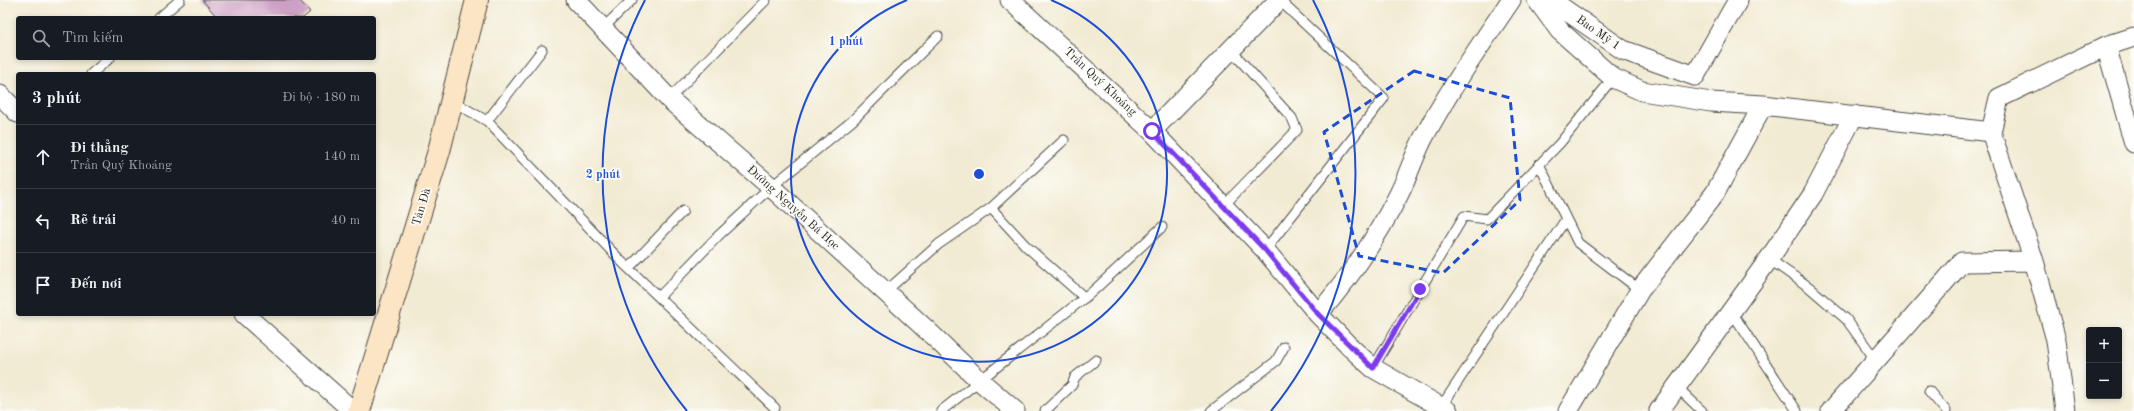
<!DOCTYPE html>
<html lang="vi">
<meta charset="utf-8">
<style>
:root{--surface:#171b24;--page:#242831;--text:#f1f3f6;--muted:#9ea1a6;--line:#363941}
body{margin:0;font-family:"Old Standard TT",serif;background:var(--page);color:var(--text)}
.controls{position:absolute;right:12px;bottom:12px;display:grid;overflow:hidden;border-radius:4px;box-shadow:0 2px 6px #0003}
.controls button{width:36px;height:36px;display:grid;place-items:center;padding:0;border:0;border-bottom:1px solid var(--line);background:var(--surface);color:var(--text);font:20px sans-serif}
.stop{position:absolute;width:12px;height:12px;margin:-9px;border:3px solid #7c3aed;border-radius:50%;background:#fff}
.stop.end{background:#7c3aed;border-color:#fff;box-shadow:0 1px 4px #0008}
.list{margin:0;padding:0;list-style:none}
h2{display:flex;justify-content:space-between;align-items:center;height:52px;margin:0;padding:0 16px;font-size:17px}
h2 small{font-size:13px;font-weight:400;color:var(--muted)}
.list li{display:grid;grid-template-columns:26px 1fr auto;gap:12px;align-items:center;box-sizing:border-box;height:64px;padding:0 16px;border-top:1px solid var(--line)}
.list b{display:block;font-size:15px;white-space:nowrap}
.list p{margin:0;font-size:13px;white-space:nowrap;color:var(--muted)}
.list em{font-size:13px;font-style:normal;color:var(--muted)}
.icon{flex:none;width:22px;height:22px;fill:none;stroke:currentColor;stroke-width:2;stroke-linecap:round;stroke-linejoin:round}
.map{position:relative;flex:none;width:2134px;height:411px;overflow:hidden}
.search{position:absolute;background:var(--surface);box-shadow:0 2px 6px #0003;left:16px;top:16px;width:360px;height:44px;display:flex;align-items:center;gap:10px;box-sizing:border-box;padding:0 14px;border-radius:4px;color:var(--muted);font-size:15px}
.panel{position:absolute;background:var(--surface);box-shadow:0 2px 6px #0003;left:16px;top:72px;width:360px;height:244px;border-radius:4px}
.map>svg:first-child{display:block}
</style>
<div class="map">
<svg width="2134" height="411" viewBox="0 0 2134 411">
<rect width="100%" height="100%" fill="#fdfcf7"/>
<filter id="ink" filterUnits="userSpaceOnUse"><feTurbulence type="fractalNoise" baseFrequency=".025" numOctaves="2"/><feDisplacementMap in="SourceGraphic" scale="8" xChannelSelector="R" yChannelSelector="G"/><feConvolveMatrix kernelMatrix="1 2 1 2 8 2 1 2 1" color-interpolation-filters="sRGB"/></filter>
<filter id="wash" filterUnits="userSpaceOnUse"><feTurbulence type="fractalNoise" baseFrequency=".012" numOctaves="4" result="noise"/><feDisplacementMap in="SourceGraphic" scale="16" xChannelSelector="R" yChannelSelector="G"/><feGaussianBlur stdDeviation="0.9" result="paint"/><feColorMatrix in="noise" values="0 0 0 0 0 0 0 0 0 0 0 0 0 0 0 0 0 1.4 0 .05"/><feComposite in="paint" operator="in"/></filter>
<g filter="url(#wash)">
<rect width="100%" height="100%" fill="#f2ebd3"/>
<g id="blocks">
<!-- building -->
<path fill="#cda0c5" d="M 202,0 L 299,0 L 310,12 L 303,18 L 218,18 Z"/>
</g>
</g>
<g filter="url(#ink)">
<use href="#blocks" fill-opacity="0" stroke="#494844" stroke-width="1"/>
<g fill="none" stroke-linecap="round" stroke-linejoin="round">
<!-- service casing -->
<g stroke="#494844" stroke-width="11">
<path id="service" d="M 159,18 L 180,0
M 603,28 L 632,0
M 91,74 L 110,58
M 669,99 L 766,0
M 452,101 L 487,121 L 623,263 L 775,408
M 487,121 L 542,50
M 1539,164 L 1578,243 L 1640,290
M 1223,206 L 1297,130 L 1292,118 L 1231,50
M 991,208 L 1026,246 L 1085,298
M 1265,250 L 1384,98 L 1279,0
M 1769,259 L 1809,287 L 1846,319 L 1875,359
M 629,268 L 683,211
M 885,292 L 939,244 L 991,208 L 1064,140
M 659,297 L 718,236 L 771,187 L 852,121 L 938,36
M 1731,311 L 1797,411
M 1373,368 L 1464,216 L 1487,219 L 1560,143 L 1613,78
M 1677,387 L 1702,411
M 1929,391 L 1946,411
M 1441,407 L 1566,219
M 941,411 L 1092,292 L 1162,227
M 1045,411 L 1072,385 L 1075,377 L 1096,360
M 1211,411 L 1276,361 L 1284,347"/>
</g>
<!-- minor casing -->
<g stroke="#494844" stroke-width="21">
<path id="minor" d="M 576,0 L 669,99 L 771,187 L 929,332 L 979,380 L 1015,411
M 1010,0 L 1152,131 L 1265,250 L 1318,314 L 1350,347 L 1373,368 L 1448,411
M 1537,0 L 1560,31 L 1613,78 L 1642,91 L 1711,102 L 1763,105 L 1991,132
M 1551,0 L 1623,50 L 1695,76 L 1738,0
M 2106,46 L 2134,143
M 0,95 L 18,113
M 1152,131 L 1279,0
M 244,314 L 353,411
M 1318,314 C 1350,278 1377,237 1399,194 C 1409,174 1415,152 1426,133 C 1451,87 1482,43 1511,0
M 1568,411 L 1640,290 L 1715,193 L 1763,105
M 1659,411 L 1769,259 L 1813,194 L 1854,115
M 1831,411 L 1962,262 L 2034,261
M 2065,411 L 2056,340 L 2034,261 L 1991,132 L 1999,98 L 2106,46 L 2134,37"/>
</g>
<!-- secondary casing -->
<g stroke="#494844" stroke-width="24">
<path id="secondary" d="M 359,411 L 439,151 L 477,0"/>
</g>
<!-- service -->
<use href="#service" stroke="#fff" stroke-width="9"/>
<!-- minor -->
<use href="#minor" stroke="#fff" stroke-width="19"/>
<!-- secondary -->
<use href="#secondary" stroke="#fce5c4" stroke-width="22"/>
</g>
</g>
<g fill="none" stroke-linecap="round" stroke-linejoin="round" filter="url(#ink)">
<!-- route -->
<path stroke="#7c3aed" stroke-width="5" d="M 1152,131 L 1265,250 L 1318,314 L 1373,368 L 1420,289"/>
</g>
<!-- marked area -->
<path fill="none" stroke="#1d4ed8" stroke-width="3" stroke-dasharray="8 5" stroke-linejoin="round" d="M 1414,71 L 1510,98 L 1520,200 L 1443,273 L 1359,256 L 1324,132 Z"/>
<!-- distance rings -->
<g fill="none" stroke="#1d4ed8" stroke-width="2">
<path d="M1051 0A188 188 0 1 1 907 0"/>
<path d="M687 411A376 376 0 0 1 645 0M1313 0A376 376 0 0 1 1271 411"/>
</g>
<g text-anchor="middle" dominant-baseline="central" stroke-width="3.5" stroke-linejoin="round" paint-order="stroke">
<!-- street labels -->
<g font-size="12" fill="#2b2b2b" stroke="#fdfcf7">
<text transform="translate(1598 33) rotate(35)">Bao Mỹ 1</text>
<text transform="translate(1100 82) rotate(43)">Trần Quý Khoáng</text>
<text transform="translate(422 207) rotate(-73)">Tản Đà</text>
<text transform="translate(793 208) rotate(42)">Đường Nguyễn Bá Học</text>
</g>
</g>
<circle cx="979" cy="174" r="6" fill="#1d4ed8" stroke="#fdfcf7" stroke-width="2"/>
<g font-size="12" text-anchor="middle" font-weight="bold" fill="#1d4ed8" stroke="#fdfcf7" stroke-width="3.5" stroke-linejoin="round" paint-order="stroke">
<text x="846" y="45">1 phút</text>
<text x="603" y="178">2 phút</text>
</g>
</svg>
<div class="controls">
<button>+</button>
<button>−</button>
</div>
<div class="stop" style="left:1152px;top:131px"></div>
<div class="stop end" style="left:1420px;top:289px"></div>
<div class="search"><svg class="icon" aria-label="search" viewBox="0 0 24 24"><circle cx="10" cy="10" r="6"/><path d="M15 15l6 6"/></svg>Tìm kiếm</div>
<section class="panel">
<h2>3 phút<small>Đi bộ · 180 m</small></h2>
<ul class="list">
<li><svg class="icon" aria-label="ahead" viewBox="0 0 24 24"><path d="M12 20V5M6 11l6-6 6 6"/></svg><div><b>Đi thẳng</b><p>Trần Quý Khoáng</p></div><em>140 m</em></li>
<li><svg class="icon" aria-label="left" viewBox="0 0 24 24"><path d="M17 20v-9H6M10 6l-5 5 5 5"/></svg><div><b>Rẽ trái</b></div><em>40 m</em></li>
<li><svg class="icon" aria-label="arrive" viewBox="0 0 24 24"><path d="M6 21V4h12l-3 4 3 4H6"/></svg><div><b>Đến nơi</b></div></li>
</ul>
</section>
</div>
